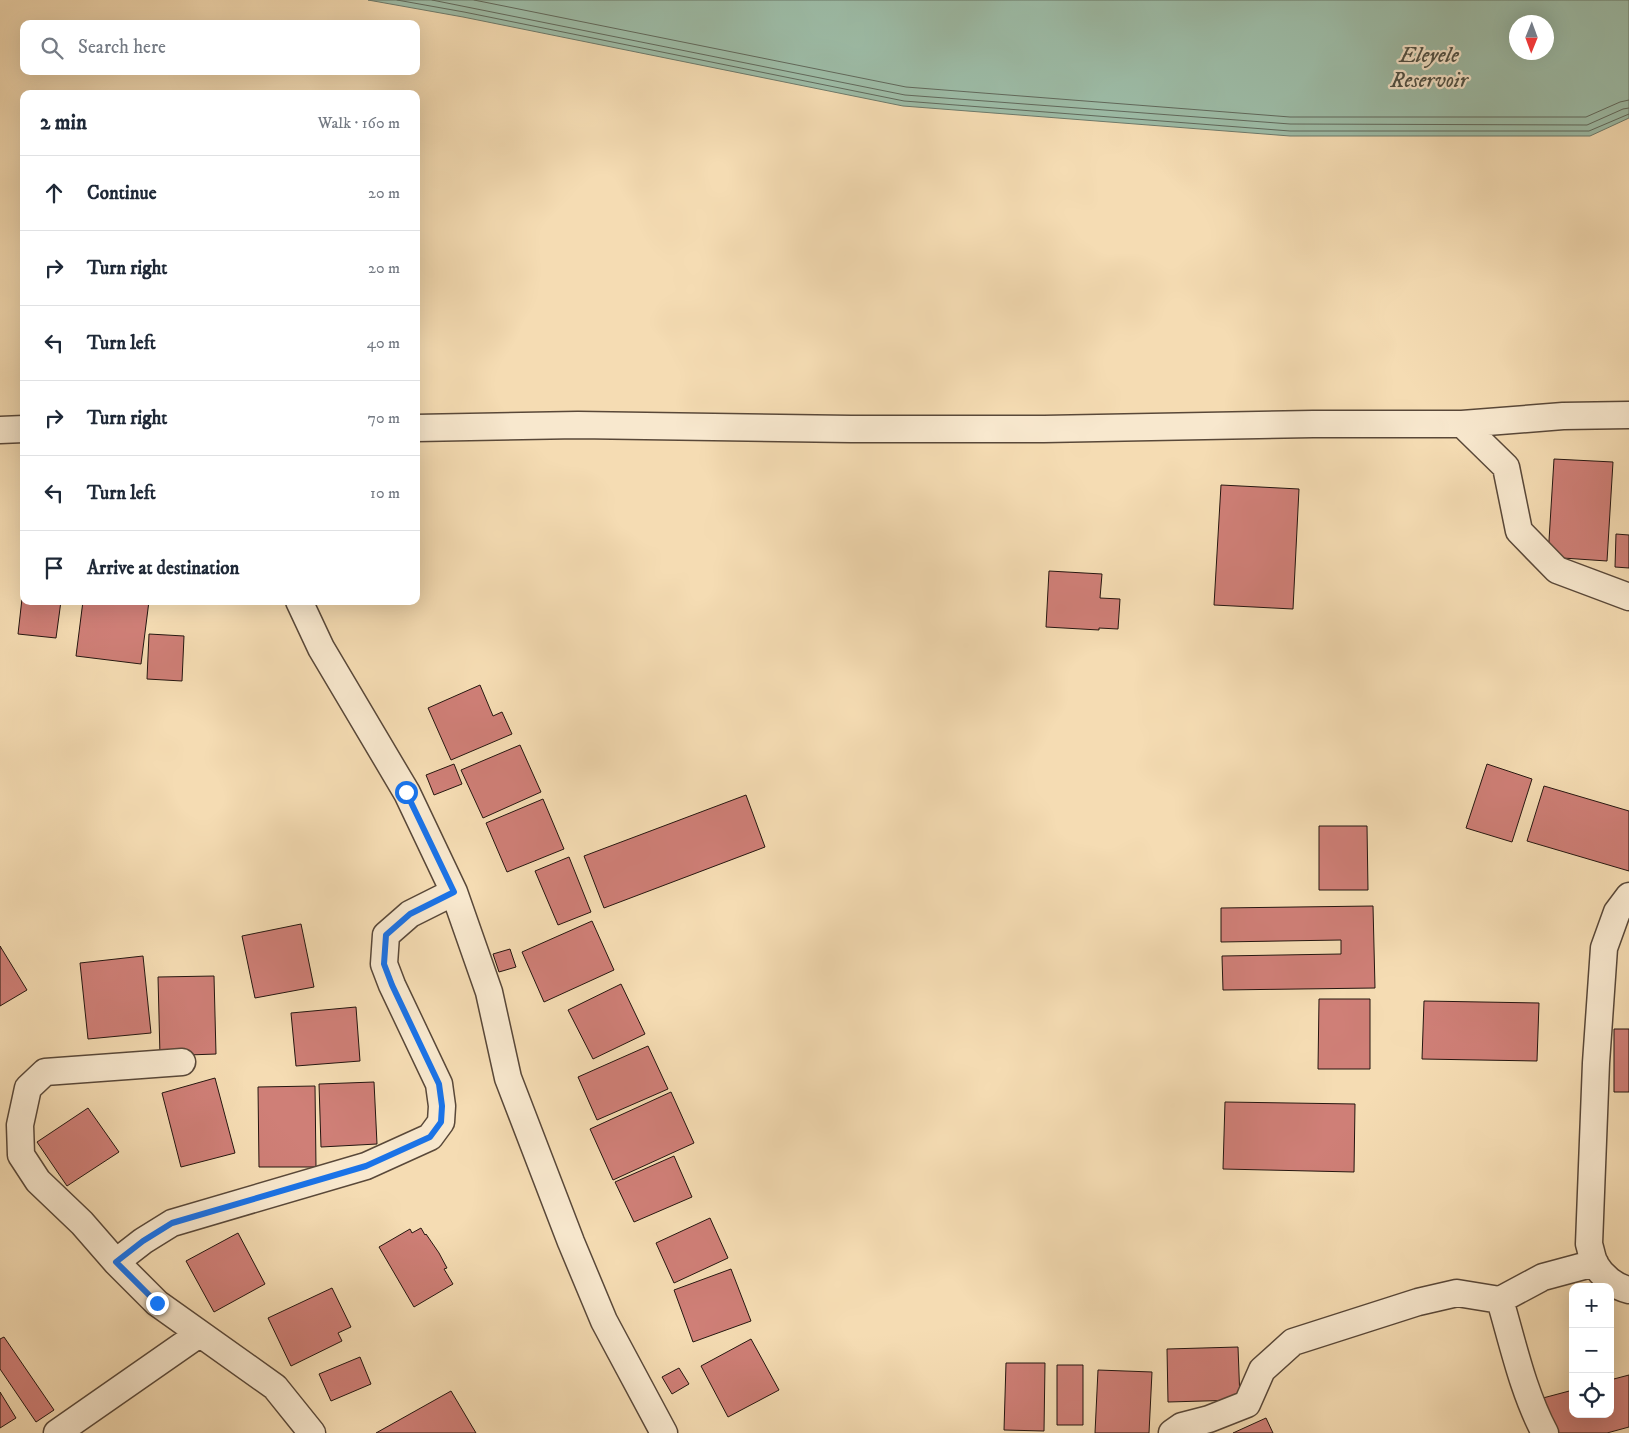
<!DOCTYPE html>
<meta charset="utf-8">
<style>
:root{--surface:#fff;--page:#f2f2f3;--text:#1f2937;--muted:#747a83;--line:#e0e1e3}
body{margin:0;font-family:"IM FELL DW Pica",serif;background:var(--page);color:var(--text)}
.controls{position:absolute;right:15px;bottom:15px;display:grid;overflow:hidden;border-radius:10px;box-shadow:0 5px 20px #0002}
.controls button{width:45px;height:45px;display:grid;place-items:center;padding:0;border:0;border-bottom:1px solid var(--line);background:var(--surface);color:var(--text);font:25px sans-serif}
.compass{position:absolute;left:1509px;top:15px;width:45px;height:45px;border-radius:50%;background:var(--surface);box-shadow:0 5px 20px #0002;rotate:181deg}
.stop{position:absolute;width:15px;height:15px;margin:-11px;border:4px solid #1a73e8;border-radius:50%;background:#fff}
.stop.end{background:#1a73e8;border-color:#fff;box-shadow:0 1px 5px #0008}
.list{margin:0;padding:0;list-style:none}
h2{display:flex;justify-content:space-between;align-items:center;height:65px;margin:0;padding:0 20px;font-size:21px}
h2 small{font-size:16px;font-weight:400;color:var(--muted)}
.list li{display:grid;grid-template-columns:32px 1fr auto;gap:15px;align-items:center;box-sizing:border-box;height:75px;padding:0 20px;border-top:1px solid var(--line)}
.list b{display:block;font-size:19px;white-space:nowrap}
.list em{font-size:16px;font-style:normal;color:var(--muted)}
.icon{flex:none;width:28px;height:28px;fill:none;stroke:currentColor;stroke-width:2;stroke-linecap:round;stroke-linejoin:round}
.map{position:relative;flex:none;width:1629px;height:1433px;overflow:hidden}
.search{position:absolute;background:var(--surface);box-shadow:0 5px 20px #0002;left:20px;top:20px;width:400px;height:55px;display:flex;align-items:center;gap:12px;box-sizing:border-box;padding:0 18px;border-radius:10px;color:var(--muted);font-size:19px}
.panel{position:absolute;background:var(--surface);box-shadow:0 5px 20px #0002;left:20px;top:90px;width:400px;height:515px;border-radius:10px}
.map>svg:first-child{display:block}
</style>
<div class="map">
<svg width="1629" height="1433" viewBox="0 0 1629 1433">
<rect width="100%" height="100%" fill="#f5dcb3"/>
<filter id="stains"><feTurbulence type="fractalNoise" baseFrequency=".004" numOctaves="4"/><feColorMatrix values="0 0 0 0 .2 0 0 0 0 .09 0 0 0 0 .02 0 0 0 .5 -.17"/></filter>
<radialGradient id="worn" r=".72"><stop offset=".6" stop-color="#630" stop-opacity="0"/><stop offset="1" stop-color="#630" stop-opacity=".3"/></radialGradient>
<!-- water -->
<path fill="#9dbca7" stroke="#6d7a6b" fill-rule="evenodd" d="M 368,0 L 1629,0 L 1629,118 L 1590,136 L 1290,136 L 903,106 L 463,17 ZM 1516,22 L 1546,22 L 1546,52 L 1516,52 Z"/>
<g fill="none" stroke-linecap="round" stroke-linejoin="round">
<!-- shore -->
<path stroke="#61695c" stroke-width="1" d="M 397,0 L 464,12 L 904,101 L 1290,131 L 1589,131 L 1629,114
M 432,0 L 905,95 L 1290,124 L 1587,125 L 1623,109 L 1629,108
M 474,0 L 906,87 L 1290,117 L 1586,117 L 1620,102 L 1629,100"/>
</g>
<!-- building -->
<path fill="#cf7f77" stroke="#251610" d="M 1554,459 L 1613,462 L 1607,561 L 1548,557 Z
M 1221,485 L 1299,489 L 1293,609 L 1214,605 Z
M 1616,534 L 1629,535 L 1629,568 L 1615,567 Z
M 1049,571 L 1102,574 L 1100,598 L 1120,599 L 1118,629 L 1099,628 L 1099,630 L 1046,627 Z
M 24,581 L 24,601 L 61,601 L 56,638 L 18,634 Z
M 83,601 L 149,601 L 141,664 L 76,656 Z
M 149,634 L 184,636 L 182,681 L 147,679 Z
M 480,685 L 493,716 L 502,712 L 512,734 L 451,760 L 428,708 Z
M 520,745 L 541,792 L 483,818 L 461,770 Z
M 454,764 L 462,784 L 434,795 L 426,775 Z
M 1487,764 L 1532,779 L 1512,842 L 1466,828 Z
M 1544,786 L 1629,811 L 1629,871 L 1527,841 Z
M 746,795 L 765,847 L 604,908 L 584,856 Z
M 543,799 L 564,849 L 507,872 L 486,823 Z
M 1319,826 L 1367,826 L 1368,890 L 1319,890 Z
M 569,857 L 591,912 L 558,925 L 535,871 Z
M 1373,906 L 1375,988 L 1223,990 L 1222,956 L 1341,954 L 1341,940 L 1221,942 L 1221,908 Z
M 592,921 L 614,970 L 544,1002 L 522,952 Z
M 301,924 L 314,987 L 255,998 L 242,936 Z
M 0,946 L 27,990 L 0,1006 Z
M 510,949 L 516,967 L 499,972 L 493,954 Z
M 143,956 L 151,1033 L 88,1039 L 80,963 Z
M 214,976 L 216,1054 L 160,1056 L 158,977 Z
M 621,984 L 645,1034 L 593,1059 L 568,1010 Z
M 1319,999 L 1370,999 L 1370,1069 L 1318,1069 Z
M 1424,1001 L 1539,1003 L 1537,1061 L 1422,1059 Z
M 356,1007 L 360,1061 L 296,1066 L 291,1013 Z
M 1614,1029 L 1629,1029 L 1629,1092 L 1614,1092 Z
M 648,1046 L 668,1089 L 597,1120 L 578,1077 Z
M 215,1078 L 235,1153 L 181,1167 L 162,1093 Z
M 374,1082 L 377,1144 L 321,1147 L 319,1084 Z
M 315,1086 L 316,1167 L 259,1167 L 258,1087 Z
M 671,1092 L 694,1143 L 613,1180 L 590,1129 Z
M 1225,1102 L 1355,1104 L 1354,1172 L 1223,1169 Z
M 88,1108 L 119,1152 L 67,1186 L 37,1142 Z
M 674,1156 L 692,1197 L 634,1222 L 615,1182 Z
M 710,1218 L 728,1258 L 674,1283 L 656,1243 Z
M 421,1228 L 425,1235 L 426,1234 L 439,1253 L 447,1268 L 444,1269 L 453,1284 L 414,1307 L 379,1247 L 410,1229 L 412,1233 Z
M 238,1233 L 265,1284 L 214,1312 L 186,1261 Z
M 731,1269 L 751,1321 L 693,1342 L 674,1290 Z
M 332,1288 L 351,1327 L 338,1333 L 342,1341 L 291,1366 L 268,1318 Z
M 4,1337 L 54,1410 L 36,1422 L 0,1369 L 0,1339 Z
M 751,1339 L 779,1390 L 728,1417 L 701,1366 Z
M 1238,1347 L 1240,1400 L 1168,1402 L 1167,1349 Z
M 360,1357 L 371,1384 L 331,1401 L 319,1374 Z
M 1006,1363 L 1045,1363 L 1044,1431 L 1004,1430 Z
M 1057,1365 L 1083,1365 L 1083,1425 L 1057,1425 Z
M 679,1368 L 689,1384 L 672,1394 L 662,1377 Z
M 1098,1370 L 1152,1372 L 1149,1433 L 1095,1433 Z
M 1629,1375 L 1629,1427 L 1607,1433 L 1552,1433 L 1543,1398 L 1573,1390 L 1573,1414 L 1610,1414 L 1610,1380 Z
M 451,1391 L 476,1433 L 376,1433 Z
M 0,1392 L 16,1418 L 0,1428 Z
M 1266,1418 L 1273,1433 L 1233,1433 Z"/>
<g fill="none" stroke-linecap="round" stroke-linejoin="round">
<!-- minor casing -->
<g stroke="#594839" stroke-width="29">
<path id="minor" d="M 1462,424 L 1506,467 L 1519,531 L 1557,570 L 1629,597
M 416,428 L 578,425 L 851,429 L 1044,429 L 1313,424 L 1462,424 L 1563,416 L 1629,415
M 0,430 L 24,429
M 299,601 L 321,648 L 407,793 L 454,892 L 489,992 L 508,1078 L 571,1242 L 604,1321 L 664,1433
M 1629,896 L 1617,912 L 1604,948 L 1596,1063 L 1589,1244 C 1591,1250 1592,1258 1595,1264 C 1602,1276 1615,1287 1629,1290
M 182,1062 L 45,1072 L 28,1088 L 20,1125 L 21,1155 L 38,1181 L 82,1223 L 116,1262 L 157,1303 L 275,1387 L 312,1433
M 116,1262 L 143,1241 L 172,1223 L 366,1166 L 430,1137 L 441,1122 L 442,1106 L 439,1084 L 392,985 L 384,964 L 386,935 L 410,914 L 454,892
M 57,1433 L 199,1334
M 1172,1433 L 1182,1426 L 1209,1419 L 1247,1404 L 1262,1370 L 1293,1342 L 1418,1302 L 1457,1293 L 1500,1300
M 1545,1433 C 1523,1392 1513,1344 1500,1300 L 1543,1277 L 1595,1263"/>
</g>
<!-- minor -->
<use href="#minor" stroke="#f8e8ce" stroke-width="26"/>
</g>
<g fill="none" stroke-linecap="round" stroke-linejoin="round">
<!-- route -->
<path stroke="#1a73e8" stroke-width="6" d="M 157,1303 L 116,1262 L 143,1241 L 172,1223 L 366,1166 L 430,1137 L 441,1122 L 442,1106 L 439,1084 L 392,985 L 384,964 L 386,935 L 410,914 L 454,892 L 406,792"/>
</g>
<g text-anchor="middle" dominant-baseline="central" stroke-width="4.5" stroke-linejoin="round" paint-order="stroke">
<!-- water labels -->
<g font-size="22" font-style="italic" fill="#4f5045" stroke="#f8e8ce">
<text x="1429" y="55">Eleyele<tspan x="1429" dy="25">Reservoir</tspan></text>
</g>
</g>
<rect width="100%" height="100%" filter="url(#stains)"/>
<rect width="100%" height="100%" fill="url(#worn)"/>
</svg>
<div class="controls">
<button>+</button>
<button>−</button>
<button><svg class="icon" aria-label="locate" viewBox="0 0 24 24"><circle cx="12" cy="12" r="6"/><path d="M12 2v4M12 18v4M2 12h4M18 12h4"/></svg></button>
</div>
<svg class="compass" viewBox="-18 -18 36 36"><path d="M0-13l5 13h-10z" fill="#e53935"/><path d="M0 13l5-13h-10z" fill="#747a83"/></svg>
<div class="stop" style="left:406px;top:792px"></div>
<div class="stop end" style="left:157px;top:1303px"></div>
<div class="search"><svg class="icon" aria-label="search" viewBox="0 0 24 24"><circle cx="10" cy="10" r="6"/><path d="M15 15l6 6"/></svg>Search here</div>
<section class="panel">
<h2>2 min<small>Walk · 160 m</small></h2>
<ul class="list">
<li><svg class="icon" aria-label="ahead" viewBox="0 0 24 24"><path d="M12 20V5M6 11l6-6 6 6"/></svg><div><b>Continue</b></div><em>20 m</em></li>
<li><svg class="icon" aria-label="right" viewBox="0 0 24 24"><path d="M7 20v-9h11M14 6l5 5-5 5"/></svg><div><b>Turn right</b></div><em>20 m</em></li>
<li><svg class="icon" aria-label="left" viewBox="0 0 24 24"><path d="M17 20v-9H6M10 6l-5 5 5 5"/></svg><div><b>Turn left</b></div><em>40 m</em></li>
<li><svg class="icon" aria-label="right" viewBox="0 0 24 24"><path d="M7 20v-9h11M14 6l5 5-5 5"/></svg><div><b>Turn right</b></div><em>70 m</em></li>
<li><svg class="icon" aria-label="left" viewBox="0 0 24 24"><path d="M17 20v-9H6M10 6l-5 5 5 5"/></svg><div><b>Turn left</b></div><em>10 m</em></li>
<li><svg class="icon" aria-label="arrive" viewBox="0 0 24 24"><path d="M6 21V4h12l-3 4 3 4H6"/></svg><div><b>Arrive at destination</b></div></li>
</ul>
</section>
</div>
